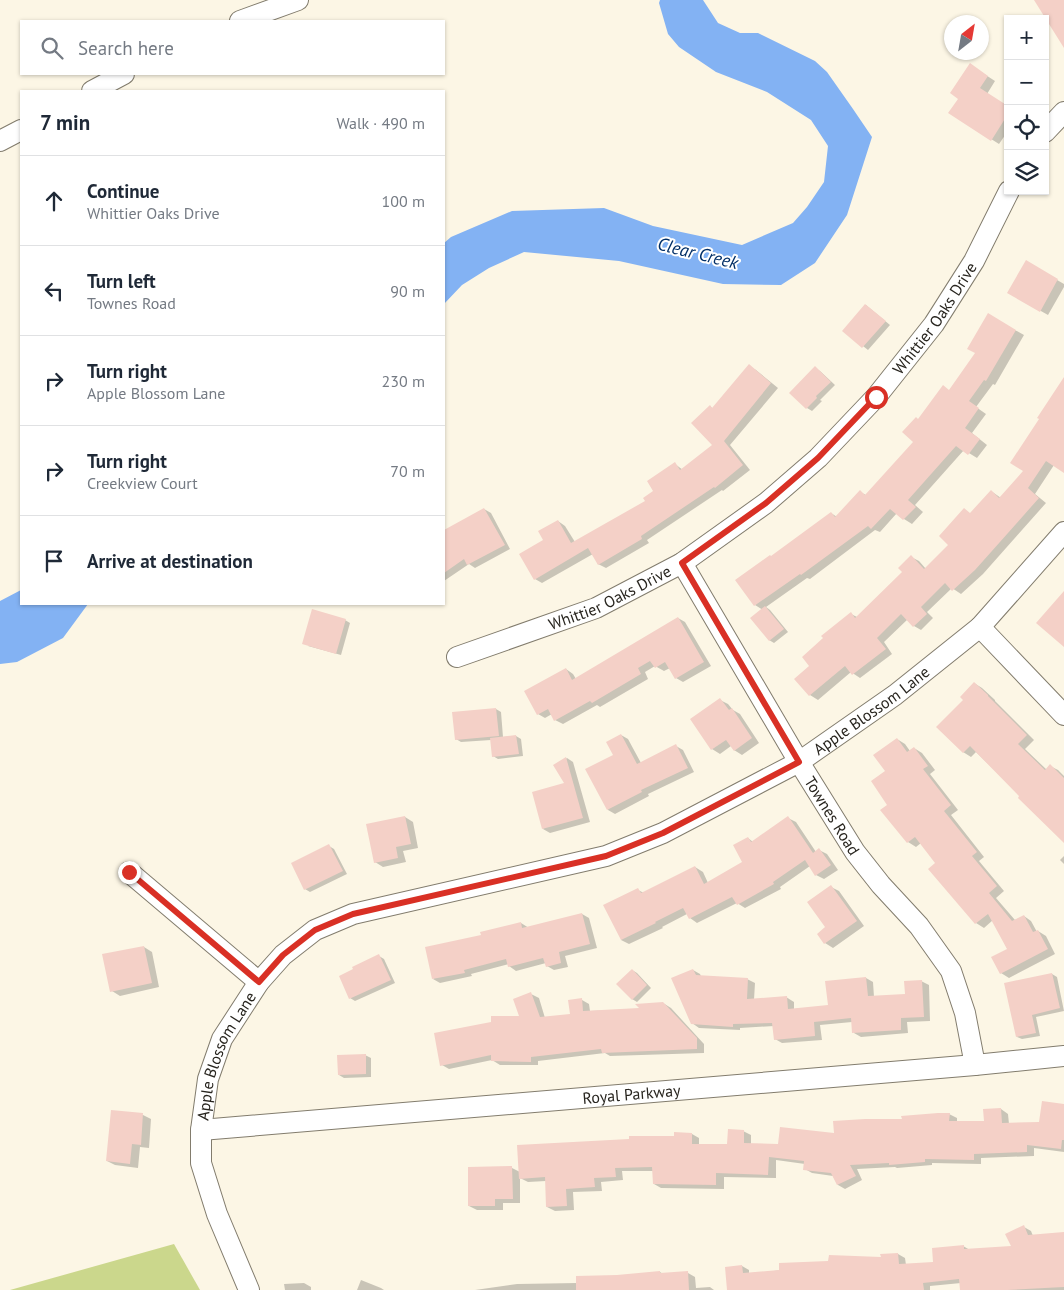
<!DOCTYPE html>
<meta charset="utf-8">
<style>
:root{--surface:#fff;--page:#f6f6f7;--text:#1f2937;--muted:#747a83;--line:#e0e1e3}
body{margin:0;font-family:"PT Sans",sans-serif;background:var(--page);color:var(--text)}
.controls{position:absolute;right:15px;top:15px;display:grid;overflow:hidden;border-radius:0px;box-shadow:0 1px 4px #0004}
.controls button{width:45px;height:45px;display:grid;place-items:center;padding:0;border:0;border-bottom:1px solid var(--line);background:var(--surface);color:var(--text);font:25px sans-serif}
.compass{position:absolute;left:944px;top:15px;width:45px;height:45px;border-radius:50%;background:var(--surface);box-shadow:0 1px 4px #0004;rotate:31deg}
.stop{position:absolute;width:15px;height:15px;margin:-11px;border:4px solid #d93025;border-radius:50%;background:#fff}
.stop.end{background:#d93025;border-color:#fff;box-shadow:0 1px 5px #0008}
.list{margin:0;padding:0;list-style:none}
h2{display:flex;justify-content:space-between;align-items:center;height:65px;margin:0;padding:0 20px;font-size:21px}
h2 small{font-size:16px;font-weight:400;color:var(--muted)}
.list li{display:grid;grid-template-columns:32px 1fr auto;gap:15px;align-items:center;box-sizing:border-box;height:90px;padding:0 20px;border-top:1px solid var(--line)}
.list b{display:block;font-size:19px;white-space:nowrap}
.list p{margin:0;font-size:16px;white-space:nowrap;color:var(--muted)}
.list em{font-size:16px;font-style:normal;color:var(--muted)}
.icon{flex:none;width:28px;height:28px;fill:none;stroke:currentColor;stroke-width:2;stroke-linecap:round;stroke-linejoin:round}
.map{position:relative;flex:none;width:1064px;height:1290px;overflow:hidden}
.search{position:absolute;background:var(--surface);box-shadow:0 1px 4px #0004;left:20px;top:20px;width:425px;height:55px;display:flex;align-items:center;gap:12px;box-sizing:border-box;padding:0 18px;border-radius:0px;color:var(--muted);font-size:19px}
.panel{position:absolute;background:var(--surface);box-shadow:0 1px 4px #0004;left:20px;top:90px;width:425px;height:515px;border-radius:0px}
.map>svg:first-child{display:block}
</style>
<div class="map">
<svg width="1064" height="1290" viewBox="0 0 1064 1290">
<rect width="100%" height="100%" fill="#fcf6e5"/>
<!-- green -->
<path fill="#cbd78c" d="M 174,1244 L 200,1290 L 10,1290 Z"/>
<!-- water -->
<path fill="#83b2f3" d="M 660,0 L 703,0 L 718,23 L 740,33 L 758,33 L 815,61 L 827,72 L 853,109 L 872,137 L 847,215 L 815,263 L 781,285 L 723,284 L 619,261 L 524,252 L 489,268 L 462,285 L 444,304 L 444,243 L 451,237 L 512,211 L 604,208 L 653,226 L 742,245 L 793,223 L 807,207 L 824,182 L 828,146 L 811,120 L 767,92 L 716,72 L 679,47 L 668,34 L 659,3 Z
M 21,590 L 21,604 L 88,604 L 63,638 L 17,662 L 0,664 L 0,601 Z"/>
<!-- shadow -->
<path fill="#0003" d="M 978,70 L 995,81 L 987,94 L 1008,107 L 1008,131 L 999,144 L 950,113 Z
M 1026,262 L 1064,284 L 1064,287 L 1048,315 L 1009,293 Z
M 866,305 L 890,325 L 868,350 L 844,331 Z
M 988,315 L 1024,335 L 995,385 L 993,384 L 976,407 L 986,414 L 972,433 L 987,445 L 977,458 L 964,450 L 915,505 L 923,512 L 912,524 L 904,519 L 897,513 L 880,532 L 875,530 L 810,579 L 807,578 L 766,607 L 770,610 L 788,632 L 774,643 L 769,640 L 763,610 L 755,605 L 772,558 L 831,513 L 837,517 L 860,492 L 866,495 L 915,442 L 919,420 L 949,391 L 977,353 Z
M 749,366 L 756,370 L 778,388 L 730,445 L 750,470 L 723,491 L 722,490 L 647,540 L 649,543 L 606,568 L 598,564 L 593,554 L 542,583 L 535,579 L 545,540 L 558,521 L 565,526 L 575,542 L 647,501 L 675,464 L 683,470 L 714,445 L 710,406 L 713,409 Z
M 815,368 L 820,371 L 835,385 L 820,400 L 822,401 L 812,411 L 807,408 Z
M 1064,383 L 1064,471 L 1054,465 L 1035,494 L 1046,503 L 983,574 L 961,594 L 952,588 L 927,612 L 933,618 L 921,630 L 914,626 L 908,619 L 884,642 L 892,654 L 860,678 L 851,672 L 818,700 L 810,695 L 796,679 L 811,666 L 851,614 L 857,617 L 904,572 L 911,557 L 919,561 L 926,569 L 950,545 L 971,514 L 991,491 L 1001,498 L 1025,471 Z
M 484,509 L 491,513 L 510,549 L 475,568 L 469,564 L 444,581 L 444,531 Z
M 678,618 L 685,622 L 711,666 L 683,682 L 676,678 L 670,668 L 664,671 L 655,666 L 645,672 L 648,679 L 600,707 L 597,705 L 563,724 L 555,720 L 552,714 L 545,718 L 538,714 L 566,669 L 573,674 L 576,679 Z
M 345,620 L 350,623 L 341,655 L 308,646 Z
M 974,683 L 982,688 L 995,700 L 995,701 L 1034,740 L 1025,749 L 1047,770 L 1050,766 L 1058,770 L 1064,776 L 1064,842 L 1021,796 L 976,752 L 971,757 L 963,752 L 965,700 Z
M 720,700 L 728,704 L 733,710 L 740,714 L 759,743 L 742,755 L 734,750 L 731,746 L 720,754 L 712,749 Z
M 496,709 L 501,712 L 503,737 L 516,736 L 521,739 L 523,756 L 498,759 L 493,756 L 491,740 L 461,742 L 456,739 Z
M 621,735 L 628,739 L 641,763 L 676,746 L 683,750 L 694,772 L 648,794 L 649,796 L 615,814 L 608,810 L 614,755 Z
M 897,739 L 905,744 L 910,751 L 914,748 L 922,753 L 935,770 L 930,774 L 958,810 L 951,815 L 984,857 L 979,861 L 1004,891 L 996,898 L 1015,920 L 1024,916 L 1031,921 L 1037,932 L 1038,931 L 1046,936 L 1055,954 L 1009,978 L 1001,973 L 1008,950 L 993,920 L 984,928 L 976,923 L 930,869 L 937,863 L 921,843 L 916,847 L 908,842 L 889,805 L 886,772 Z
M 567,758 L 573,762 L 590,822 L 550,833 L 543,829 L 566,784 L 555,766 Z
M 405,817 L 413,822 L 418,848 L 403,851 L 406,862 L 383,867 L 375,862 Z
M 788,818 L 796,822 L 816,852 L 819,850 L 827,854 L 838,870 L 824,879 L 816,875 L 810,866 L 780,887 L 781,889 L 745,908 L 737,903 L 697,923 L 690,918 L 687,914 L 662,927 L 663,928 L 629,944 L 621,940 L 638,890 L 644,893 L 695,867 L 703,872 L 708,883 L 744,863 L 748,838 L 753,842 Z
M 329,846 L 334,849 L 347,874 L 310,892 L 305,889 Z
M 1064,856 L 1064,864 L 1060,860 Z
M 831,887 L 839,891 L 864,926 L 833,948 L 825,943 L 819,934 L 827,928 Z
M 582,914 L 589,918 L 597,948 L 565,956 L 568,967 L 554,970 L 547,966 L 546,963 L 516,971 L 509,966 L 509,964 L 471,974 L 472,976 L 440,983 L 433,979 L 483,936 L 521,923 L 529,928 Z
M 144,947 L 152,952 L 159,987 L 120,996 L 112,991 Z
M 379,956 L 384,959 L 395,983 L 355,1001 L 350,998 Z
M 632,970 L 637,973 L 651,988 L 637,1002 L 632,999 Z
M 693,970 L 700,974 L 701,976 L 747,979 L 755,983 L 754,1000 L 786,997 L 794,1002 L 794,1009 L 829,1006 L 866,978 L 873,982 L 874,997 L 906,995 L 921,981 L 929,985 L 930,1021 L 907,1022 L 908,1033 L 861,1037 L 854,1033 L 852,1022 L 820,1025 L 822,1040 L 782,1043 L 775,1039 L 774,1026 L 740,1028 L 740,1030 L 699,1028 L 692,1023 Z
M 1052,974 L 1057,977 L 1064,1011 L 1036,1017 L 1040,1036 L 1022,1039 L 1017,1037 Z
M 531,994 L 539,998 L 545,1018 L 571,1015 L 582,1000 L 589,1004 L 590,1011 L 642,1009 L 663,1003 L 671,1008 L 704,1044 L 704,1053 L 610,1056 L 605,1053 L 538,1061 L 538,1065 L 500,1065 L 492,1060 L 449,1069 L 442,1065 L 521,1018 Z
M 365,1055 L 371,1058 L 371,1077 L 344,1078 L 339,1075 Z
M 1064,1106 L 1064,1152 L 1034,1148 L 1034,1156 L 981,1158 L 981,1164 L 932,1163 L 932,1165 L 897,1168 L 895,1167 L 857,1169 L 862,1180 L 845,1189 L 838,1185 L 833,1176 L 812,1173 L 805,1169 L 805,1164 L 776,1160 L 776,1178 L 724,1177 L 724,1189 L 661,1188 L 654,1184 L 653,1171 L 622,1171 L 623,1180 L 601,1182 L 602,1191 L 573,1192 L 574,1210 L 555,1211 L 547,1207 L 546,1181 L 528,1182 L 520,1178 L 520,1203 L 503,1203 L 503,1210 L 477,1210 L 469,1206 L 469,1168 L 512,1168 L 520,1172 L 692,1134 L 699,1138 L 699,1145 L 729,1145 L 743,1131 L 751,1135 L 751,1144 L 779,1146 L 903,1121 L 949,1114 L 957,1118 L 957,1122 L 985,1122 L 1001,1109 L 1008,1114 L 1009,1124 L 1040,1123 Z
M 112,1112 L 143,1115 L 151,1119 L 149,1148 L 140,1147 L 138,1168 L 115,1165 L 107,1161 Z
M 1024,1227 L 1031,1231 L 1033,1236 L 1064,1234 L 1064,1290 L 962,1290 L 961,1283 L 930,1286 L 930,1290 L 729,1290 L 742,1266 L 749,1270 L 749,1274 L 882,1258 L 898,1254 L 905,1258 L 906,1265 L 935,1263 L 963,1246 L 970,1250 L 1012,1247 Z
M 660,1272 L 663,1274 L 688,1273 L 695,1277 L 696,1288 L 710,1287 L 714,1290 L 475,1290 L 517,1284 L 577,1283 Z
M 361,1280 L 381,1288 L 384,1290 L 357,1290 Z
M 304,1283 L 311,1287 L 311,1290 L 285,1290 L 284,1284 Z"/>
<!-- building -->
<path fill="#f4d0c7" d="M 1034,0 L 1064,0 L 1064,48 Z
M 970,63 L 988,76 L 980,88 L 1008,106 L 1008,114 L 991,141 L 948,113 L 958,99 L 950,93 Z
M 1026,260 L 1058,279 L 1040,312 L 1007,293 Z
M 865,304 L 886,321 L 862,348 L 842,331 Z
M 988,313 L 1016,330 L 986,381 L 984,380 L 969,401 L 979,408 L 965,428 L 980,439 L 968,455 L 956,446 L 908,500 L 916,507 L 903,520 L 890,509 L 871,529 L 868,526 L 801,575 L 800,574 L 754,606 L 735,580 L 770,555 L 771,556 L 831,512 L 835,517 L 860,490 L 865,495 L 913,442 L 902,432 L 916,417 L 918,419 L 943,385 L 949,390 L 975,353 L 967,349 Z
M 749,364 L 771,383 L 724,441 L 743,465 L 715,488 L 714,487 L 641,536 L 642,539 L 598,565 L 588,548 L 534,580 L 519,554 L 543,540 L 538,531 L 558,520 L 571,543 L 645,501 L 643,498 L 653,491 L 647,481 L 675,462 L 680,470 L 712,445 L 691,423 L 710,405 L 712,408 Z
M 815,366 L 831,382 L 816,396 L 817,398 L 806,409 L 789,393 Z
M 1064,377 L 1064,473 L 1046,461 L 1028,488 L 1039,498 L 975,570 L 952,591 L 945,583 L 921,607 L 927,614 L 913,627 L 901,614 L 877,638 L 886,649 L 852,675 L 845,666 L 809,696 L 794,679 L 809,666 L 802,657 L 823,638 L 821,636 L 851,612 L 855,618 L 902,572 L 898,568 L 911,555 L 924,569 L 948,545 L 939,536 L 964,508 L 970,513 L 991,490 L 999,498 L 1023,471 L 1010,463 L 1039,419 L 1037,418 Z
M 484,508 L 505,545 L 467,565 L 464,559 L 444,573 L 444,530 Z
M 1064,591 L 1064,647 L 1036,623 Z
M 765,606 L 784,629 L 769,641 L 750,618 Z
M 312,609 L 346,619 L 336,654 L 302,644 Z
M 678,617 L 704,662 L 675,679 L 665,662 L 655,668 L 650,661 L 638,668 L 641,674 L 592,703 L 590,701 L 554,721 L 548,709 L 537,715 L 524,691 L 566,668 L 572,680 Z
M 974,682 L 988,695 L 988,696 L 1027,735 L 1018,744 L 1045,770 L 1050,764 L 1064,778 L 1064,843 L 1018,798 L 1019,796 L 970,746 L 963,753 L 936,727 L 963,700 L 960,697 Z
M 720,698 L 729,710 L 732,708 L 752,738 L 734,751 L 726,740 L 711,750 L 690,719 Z
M 496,708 L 499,736 L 455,740 L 452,712 Z
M 621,734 L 637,764 L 676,744 L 688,768 L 641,790 L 642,792 L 607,810 L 585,769 L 613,755 L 606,742 Z
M 516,735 L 519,754 L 492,757 L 490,738 Z
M 897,738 L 907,752 L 914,747 L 928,766 L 923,769 L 951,805 L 944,811 L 977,852 L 972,856 L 997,886 L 989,893 L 1012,921 L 1024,915 L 1033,932 L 1038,930 L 1048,949 L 1000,974 L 991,957 L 1007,949 L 988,914 L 975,924 L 928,869 L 935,863 L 915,837 L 907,843 L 880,810 L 887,805 L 871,781 L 885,771 L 873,755 Z
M 566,757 L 583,818 L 542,829 L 532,792 L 564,783 L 553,765 Z
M 405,816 L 411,844 L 396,847 L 398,858 L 374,863 L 366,824 Z
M 788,816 L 813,853 L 819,848 L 831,865 L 815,876 L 805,860 L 773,882 L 774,884 L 737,905 L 732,897 L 689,919 L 683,908 L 655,922 L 656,923 L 621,940 L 603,905 L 638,888 L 641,893 L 695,866 L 704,884 L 742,862 L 733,845 L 748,837 L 751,842 Z
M 329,844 L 343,871 L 304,890 L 291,863 Z
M 831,885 L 857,921 L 824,944 L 817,934 L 825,927 L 807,902 Z
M 582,913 L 590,944 L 559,952 L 561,963 L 546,967 L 543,958 L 508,967 L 506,959 L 464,970 L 465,973 L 432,979 L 425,947 L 481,935 L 480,932 L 521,922 L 522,928 Z
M 144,946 L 152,983 L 110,992 L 102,954 Z
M 379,954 L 391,980 L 349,999 L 339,976 L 353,969 L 352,967 Z
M 632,969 L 647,985 L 632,1000 L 616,984 Z
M 693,969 L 696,975 L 748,978 L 747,999 L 787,996 L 788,1009 L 828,1005 L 825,981 L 866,977 L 868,996 L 905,994 L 904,981 L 922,980 L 924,1017 L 901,1018 L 901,1030 L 852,1033 L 851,1018 L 814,1022 L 815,1036 L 774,1040 L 772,1023 L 733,1024 L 733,1027 L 691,1024 L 671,978 Z
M 1052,973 L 1060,1008 L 1032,1015 L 1036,1033 L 1016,1037 L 1004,983 Z
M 531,992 L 540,1017 L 570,1014 L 568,1000 L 582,998 L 583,1011 L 639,1008 L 635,1004 L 663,1002 L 697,1038 L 697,1049 L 602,1053 L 601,1049 L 531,1057 L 531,1062 L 491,1061 L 491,1055 L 440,1066 L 434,1033 L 491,1022 L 491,1016 L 519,1016 L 513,999 Z
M 366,1054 L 366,1074 L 338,1075 L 337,1055 Z
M 1042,1101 L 1064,1104 L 1064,1140 L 1062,1140 L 1061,1149 L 1027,1145 L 1027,1152 L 974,1154 L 974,1160 L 925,1159 L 925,1162 L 889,1165 L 889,1163 L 850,1165 L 856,1176 L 837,1185 L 831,1173 L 803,1170 L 804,1161 L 769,1157 L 768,1175 L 716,1173 L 716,1185 L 653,1184 L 652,1167 L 615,1168 L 616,1177 L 594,1178 L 595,1187 L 566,1189 L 567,1206 L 546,1207 L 545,1177 L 519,1179 L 517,1145 L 629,1139 L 629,1136 L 674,1136 L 674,1132 L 692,1133 L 692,1144 L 727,1144 L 728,1129 L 744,1130 L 744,1143 L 778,1144 L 780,1127 L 834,1133 L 833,1121 L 865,1119 L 902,1119 L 901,1116 L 938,1113 L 950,1113 L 949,1121 L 984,1121 L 983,1109 L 1001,1108 L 1002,1123 L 1039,1122 Z
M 111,1110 L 143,1113 L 141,1145 L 132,1144 L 130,1164 L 106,1161 Z
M 512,1166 L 513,1199 L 495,1199 L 495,1206 L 468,1206 L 468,1167 Z
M 1024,1225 L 1028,1235 L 1064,1232 L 1064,1287 L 1007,1290 L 960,1290 L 959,1279 L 923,1283 L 924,1290 L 727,1290 L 725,1267 L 742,1265 L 743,1273 L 779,1270 L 779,1263 L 828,1261 L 829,1255 L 881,1257 L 880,1254 L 898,1253 L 899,1264 L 933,1262 L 932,1248 L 964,1245 L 964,1249 L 1011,1246 L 1005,1234 Z
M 660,1271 L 660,1273 L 688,1271 L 689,1290 L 576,1290 L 576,1276 L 617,1275 Z"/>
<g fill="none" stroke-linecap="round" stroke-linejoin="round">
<!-- street casing -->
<g stroke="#827c6d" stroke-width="22">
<g id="street">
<path d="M 240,21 L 298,0"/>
<path d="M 92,91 L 124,74"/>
<path d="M 1045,132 L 1064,112"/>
<path d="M 0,141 L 21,130"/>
<path id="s1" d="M 682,563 L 799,762 L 855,852 L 881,885 L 919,926 L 951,971 L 965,1013 L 975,1065"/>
<path d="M 980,627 L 1064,715"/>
<path id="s2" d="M 457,657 L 596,608 L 682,563 L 766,503 L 818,458 L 876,397 L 934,324 L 974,261 L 1009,191"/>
<path d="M 129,872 L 259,982"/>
<path id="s3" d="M 201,1130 L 975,1065 L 1064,1056"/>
<path id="s4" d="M 249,1290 L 217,1214 L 201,1163 L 201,1130 L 208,1079 L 222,1039 L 259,982 L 283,955 L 315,930 L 353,914 L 606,856 L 663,833 L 799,762 L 895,695 L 980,627 L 1064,532"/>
</g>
</g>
<!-- street -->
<use href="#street" stroke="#fff" stroke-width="20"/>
</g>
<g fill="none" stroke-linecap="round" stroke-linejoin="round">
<!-- route -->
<path stroke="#d93025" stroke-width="6" d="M 129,872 L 259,982 L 283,955 L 315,930 L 353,914 L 606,856 L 663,833 L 799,762 L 682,563 L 766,503 L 818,458 L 876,397"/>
</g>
<g text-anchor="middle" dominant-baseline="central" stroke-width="4" stroke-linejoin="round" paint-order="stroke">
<!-- street labels -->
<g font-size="16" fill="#28251f" stroke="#fff">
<text stroke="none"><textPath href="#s2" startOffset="599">Whittier Oaks Drive</textPath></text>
<text stroke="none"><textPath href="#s2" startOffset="164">Whittier Oaks Drive</textPath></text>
<text stroke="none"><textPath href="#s4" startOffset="1012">Apple Blossom Lane</textPath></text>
<text stroke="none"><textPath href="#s1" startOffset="294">Townes Road</textPath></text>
<text stroke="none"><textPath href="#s4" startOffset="248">Apple Blossom Lane</textPath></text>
<text stroke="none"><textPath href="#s3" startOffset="432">Royal Parkway</textPath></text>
</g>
<!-- water labels -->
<g font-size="18" font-style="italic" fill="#002e66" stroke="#fff">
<text transform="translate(698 253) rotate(14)">Clear Creek</text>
</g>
</g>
</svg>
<div class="controls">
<button>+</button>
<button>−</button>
<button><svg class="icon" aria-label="locate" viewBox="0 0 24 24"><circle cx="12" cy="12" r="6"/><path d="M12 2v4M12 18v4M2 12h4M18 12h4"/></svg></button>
<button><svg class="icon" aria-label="layers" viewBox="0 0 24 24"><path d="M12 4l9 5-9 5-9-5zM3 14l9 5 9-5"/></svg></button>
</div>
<svg class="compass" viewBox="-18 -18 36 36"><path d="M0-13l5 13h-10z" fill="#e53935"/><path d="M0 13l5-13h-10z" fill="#747a83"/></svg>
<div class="stop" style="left:876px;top:397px"></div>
<div class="stop end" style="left:129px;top:872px"></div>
<div class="search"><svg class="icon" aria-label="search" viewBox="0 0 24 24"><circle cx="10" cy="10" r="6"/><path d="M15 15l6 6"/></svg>Search here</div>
<section class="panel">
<h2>7 min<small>Walk · 490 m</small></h2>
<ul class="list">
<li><svg class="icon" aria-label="ahead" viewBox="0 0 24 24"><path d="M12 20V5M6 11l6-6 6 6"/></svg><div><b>Continue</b><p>Whittier Oaks Drive</p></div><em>100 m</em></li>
<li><svg class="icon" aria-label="left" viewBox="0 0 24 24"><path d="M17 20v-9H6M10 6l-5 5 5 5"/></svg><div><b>Turn left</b><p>Townes Road</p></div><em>90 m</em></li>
<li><svg class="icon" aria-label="right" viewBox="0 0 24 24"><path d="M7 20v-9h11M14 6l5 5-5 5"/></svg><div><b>Turn right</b><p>Apple Blossom Lane</p></div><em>230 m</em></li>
<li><svg class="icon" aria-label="right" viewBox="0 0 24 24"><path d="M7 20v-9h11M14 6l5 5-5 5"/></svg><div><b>Turn right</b><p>Creekview Court</p></div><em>70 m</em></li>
<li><svg class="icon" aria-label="arrive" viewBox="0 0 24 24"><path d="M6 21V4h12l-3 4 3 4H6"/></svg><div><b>Arrive at destination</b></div></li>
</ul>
</section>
</div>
